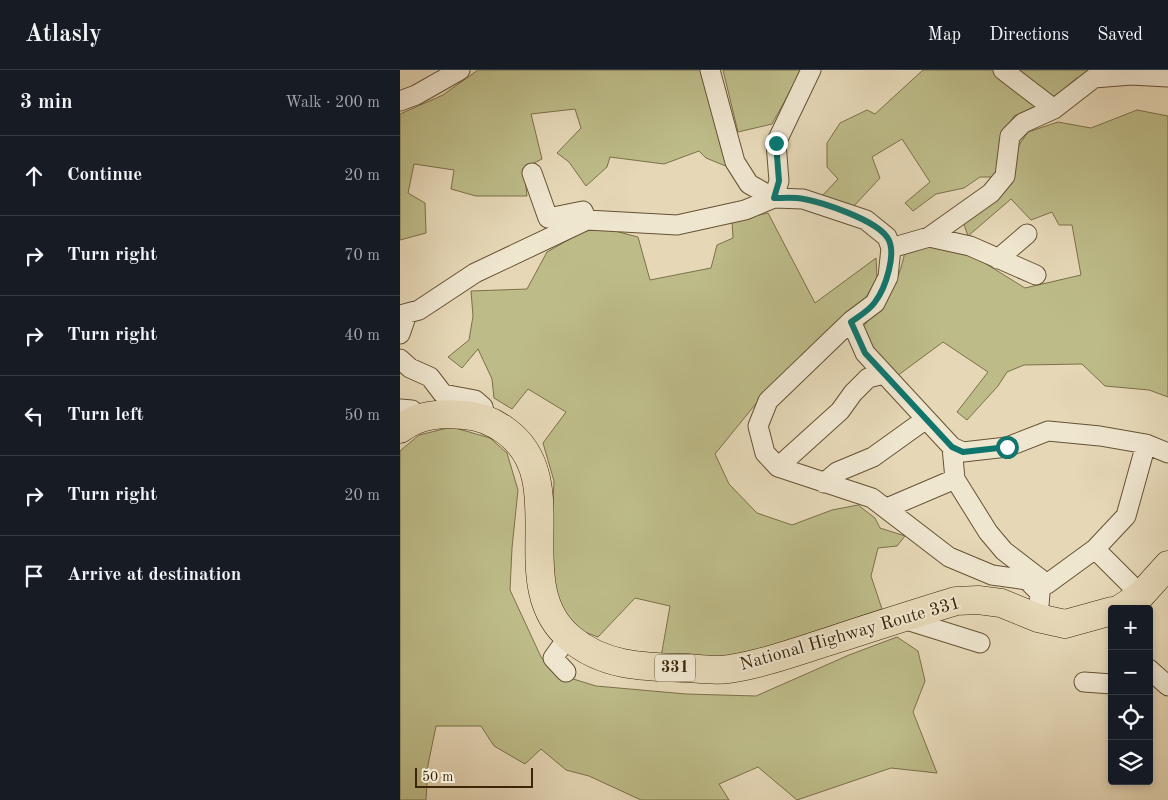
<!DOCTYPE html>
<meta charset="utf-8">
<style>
:root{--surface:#171b24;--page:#242831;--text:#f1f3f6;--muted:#9ea1a6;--line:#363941}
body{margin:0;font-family:"Old Standard TT",serif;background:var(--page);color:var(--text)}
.controls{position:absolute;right:15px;bottom:15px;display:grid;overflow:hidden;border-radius:5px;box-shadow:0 2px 8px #0003}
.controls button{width:45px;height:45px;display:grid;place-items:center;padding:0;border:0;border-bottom:1px solid var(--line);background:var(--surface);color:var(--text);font:25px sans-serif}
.scale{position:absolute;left:15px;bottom:12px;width:118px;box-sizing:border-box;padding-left:5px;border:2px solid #3b2507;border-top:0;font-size:14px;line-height:18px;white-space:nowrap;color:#3b2507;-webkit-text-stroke:4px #efe6d0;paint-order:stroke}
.stop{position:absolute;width:15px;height:15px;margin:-11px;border:4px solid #0f766e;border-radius:50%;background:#fff}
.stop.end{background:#0f766e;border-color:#fff;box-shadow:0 1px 5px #0008}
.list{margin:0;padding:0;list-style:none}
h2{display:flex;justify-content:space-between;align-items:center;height:65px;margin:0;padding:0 20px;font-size:21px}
h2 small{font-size:16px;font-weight:400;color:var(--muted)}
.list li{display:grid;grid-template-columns:32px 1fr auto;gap:15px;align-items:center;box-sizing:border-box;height:80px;padding:0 20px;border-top:1px solid var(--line)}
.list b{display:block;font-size:19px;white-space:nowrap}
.list em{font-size:16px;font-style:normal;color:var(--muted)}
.icon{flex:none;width:28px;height:28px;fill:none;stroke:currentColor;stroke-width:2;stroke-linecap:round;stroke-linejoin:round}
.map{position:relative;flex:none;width:768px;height:730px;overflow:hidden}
header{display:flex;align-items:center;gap:30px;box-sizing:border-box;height:70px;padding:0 25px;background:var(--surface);border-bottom:1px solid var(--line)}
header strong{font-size:24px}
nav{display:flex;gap:28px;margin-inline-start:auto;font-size:18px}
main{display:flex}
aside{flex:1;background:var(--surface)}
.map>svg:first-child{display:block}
</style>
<header>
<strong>Atlasly</strong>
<nav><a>Map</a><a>Directions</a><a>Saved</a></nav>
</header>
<main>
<aside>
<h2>3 min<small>Walk · 200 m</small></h2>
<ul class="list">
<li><svg class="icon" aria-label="ahead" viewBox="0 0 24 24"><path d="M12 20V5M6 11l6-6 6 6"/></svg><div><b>Continue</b></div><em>20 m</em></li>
<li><svg class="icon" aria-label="right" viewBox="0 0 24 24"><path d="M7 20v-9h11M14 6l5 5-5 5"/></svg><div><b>Turn right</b></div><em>70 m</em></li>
<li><svg class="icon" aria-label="right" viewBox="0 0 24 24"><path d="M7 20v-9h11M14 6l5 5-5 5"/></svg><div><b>Turn right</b></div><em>40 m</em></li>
<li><svg class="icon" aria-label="left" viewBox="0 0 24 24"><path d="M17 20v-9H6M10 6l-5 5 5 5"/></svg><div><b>Turn left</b></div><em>50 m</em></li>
<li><svg class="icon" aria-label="right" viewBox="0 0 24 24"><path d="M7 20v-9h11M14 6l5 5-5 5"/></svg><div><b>Turn right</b></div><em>20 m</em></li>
<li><svg class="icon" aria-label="arrive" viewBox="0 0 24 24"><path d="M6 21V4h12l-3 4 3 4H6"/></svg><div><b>Arrive at destination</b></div></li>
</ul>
</aside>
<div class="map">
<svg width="768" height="730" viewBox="0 0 768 730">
<rect width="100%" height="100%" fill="#e6d8b7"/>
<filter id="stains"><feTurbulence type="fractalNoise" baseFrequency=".004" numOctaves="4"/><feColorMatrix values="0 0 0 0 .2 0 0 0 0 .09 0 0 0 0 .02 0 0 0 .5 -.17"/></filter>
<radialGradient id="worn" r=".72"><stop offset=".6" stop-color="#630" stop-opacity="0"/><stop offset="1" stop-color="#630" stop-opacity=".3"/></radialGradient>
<!-- green -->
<path fill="#bdbc89" stroke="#7c7048" d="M 78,0 L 302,0 L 328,97 L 306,88 L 299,81 L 264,94 L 210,87 L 207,97 L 186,116 L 169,92 L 157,83 L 181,58 L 175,39 L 131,44 L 142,89 L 124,98 L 127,126 L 76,126 L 51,119 L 54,100 L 14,94 L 8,123 L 25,133 L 26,163 L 0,170 L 0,44 L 43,25 Z
M 323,0 L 402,0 L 372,54 L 338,62 Z
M 523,0 L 695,0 L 695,1 L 677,8 L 653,28 L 614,46 L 601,69 L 599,107 L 580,107 L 564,118 L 536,124 L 513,141 L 505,133 L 530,112 L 502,69 L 472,87 L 480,108 L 454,136 L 422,126 L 438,109 L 427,97 L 427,73 L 440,53 L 467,40 L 475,44 Z
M 737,40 L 768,46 L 768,327 L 749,320 L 705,316 L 682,294 L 624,295 L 607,302 L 598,316 L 567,350 L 557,342 L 588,302 L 543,272 L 497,306 L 469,276 L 461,259 C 483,234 499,215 505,181 L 530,175 L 570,184 L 625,218 L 681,205 L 672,155 L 659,155 L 652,142 L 631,150 L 611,129 L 568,166 L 563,152 L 612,105 L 619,75 L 628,62 L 658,52 L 691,58 Z
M 368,143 L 415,233 L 476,188 L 477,208 L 459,240 L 363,325 L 315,384 L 329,414 L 357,443 L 392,455 L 432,440 L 458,435 L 475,448 L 480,458 L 505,466 L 497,476 L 478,478 L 471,506 L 482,539 L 352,582 L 298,590 L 261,587 L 270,536 L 235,528 L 198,567 L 176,559 L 154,529 L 150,491 L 154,411 L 143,373 L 166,342 L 128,319 L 112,339 L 94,328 L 92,309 L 78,279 L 62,298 L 48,287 L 69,270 L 73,246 L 71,221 L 127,219 L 147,182 L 184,161 L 207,159 L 238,167 L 250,210 L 311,198 L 317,175 L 333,168 L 332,151 Z
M 52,357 L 90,368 L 107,383 L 118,420 L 112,478 L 110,520 L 141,587 L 157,604 L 196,616 L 286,624 L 356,626 L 449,585 L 497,567 L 518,581 L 525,611 L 513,642 L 537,703 L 491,698 L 397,730 L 358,697 L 319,714 L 329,730 L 241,730 L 189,706 L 166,700 L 141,679 L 125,694 L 94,676 L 81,656 L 36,656 L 28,695 L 26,730 L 0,730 L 0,381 L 19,365 Z"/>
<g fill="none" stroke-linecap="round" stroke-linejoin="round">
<!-- minor casing -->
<g stroke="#665233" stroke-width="21">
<path id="minor" d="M 310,0 L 335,92 L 349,114 L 374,128
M 603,0 L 654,39
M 0,31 L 16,25 L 60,0
M 132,103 L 148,148 L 183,141 L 187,150
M 374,128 L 379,111 L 376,73 L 411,0
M 529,167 L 570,176 L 636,205
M 491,178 L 529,167 L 591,123 L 605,106 L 610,66 L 623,53 L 654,39 L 694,8 L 731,5 L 768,7
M 598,189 L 627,164
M 0,245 L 19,240 L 75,203 L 187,150 L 277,155 L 345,140 L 374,128 L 403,129 L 466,150 L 487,167 L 491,178 L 488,207 L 475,233 L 451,251 L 368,331 L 358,356 L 365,383 L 378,397 L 472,428 L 549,487 L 592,505 L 627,510 L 640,523 L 638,548
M 451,251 L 465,283 L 552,377 L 563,382 L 607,377 L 648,361 L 700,366 L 746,374 L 768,383
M 0,264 L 7,244
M 0,289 L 10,298 L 30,307 L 43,324 L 75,330 L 83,337 L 86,350
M 0,339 L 12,340 L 20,348
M 552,377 L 555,409 L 588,462 L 604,481 L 647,514 L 695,479 L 726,446 L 746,374
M 378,397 L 440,341 L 453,323 L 468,308 L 484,304
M 424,413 L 437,402 L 473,387 L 526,349
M 487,438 L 555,409
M 695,479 L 741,525
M 500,548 L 580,573
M 749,599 L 768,616
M 166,602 L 153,588 L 168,567
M 684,612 L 712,614"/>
</g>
<!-- highway casing -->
<g stroke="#3b2507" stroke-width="29">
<path id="highway" d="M 0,359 C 19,344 41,343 64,345 C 79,346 94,352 106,361 C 174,411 106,514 170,568 C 204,597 245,597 287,598 C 301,599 316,601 329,599 C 362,594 395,582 427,572 C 470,558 513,544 556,531 L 578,530 L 601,533 L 638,548 L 665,554 L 712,541
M 720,539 L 741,525 L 768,495"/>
</g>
<!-- minor -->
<use href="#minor" stroke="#efe6d0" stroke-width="19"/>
<!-- highway -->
<use href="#highway" stroke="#e6d8b7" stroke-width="28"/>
</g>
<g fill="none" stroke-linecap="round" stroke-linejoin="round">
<!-- route -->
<path stroke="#0f766e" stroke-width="6" d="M 376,73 L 379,111 L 374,128 C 384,128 395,127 404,129 C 425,133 475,150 487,167 C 498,182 485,219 475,232 C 470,240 459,246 451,252 L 465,283 L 552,377 L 563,382 L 607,377"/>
</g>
<g text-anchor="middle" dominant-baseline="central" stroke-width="4" stroke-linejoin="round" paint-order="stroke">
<!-- shield labels -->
<rect fill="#efe6d0" stroke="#715f43" stroke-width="1" x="255" y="584.5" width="40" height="27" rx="4"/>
<g font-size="16" font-weight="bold" fill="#3b2507">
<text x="275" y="598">331</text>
</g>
<!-- street labels -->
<g font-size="18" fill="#3b2507" stroke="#efe6d0">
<text transform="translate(450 564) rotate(-16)">National Highway Route 331</text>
</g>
</g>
<rect width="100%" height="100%" filter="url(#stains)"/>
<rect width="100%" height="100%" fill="url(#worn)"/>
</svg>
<div class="controls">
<button>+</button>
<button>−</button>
<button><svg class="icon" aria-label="locate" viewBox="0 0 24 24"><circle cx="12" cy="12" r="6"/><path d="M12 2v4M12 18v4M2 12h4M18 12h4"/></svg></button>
<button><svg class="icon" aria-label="layers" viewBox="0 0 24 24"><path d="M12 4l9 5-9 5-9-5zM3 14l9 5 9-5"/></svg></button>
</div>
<div class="scale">50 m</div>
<div class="stop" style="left:607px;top:377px"></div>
<div class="stop end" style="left:376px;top:73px"></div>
</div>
</main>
